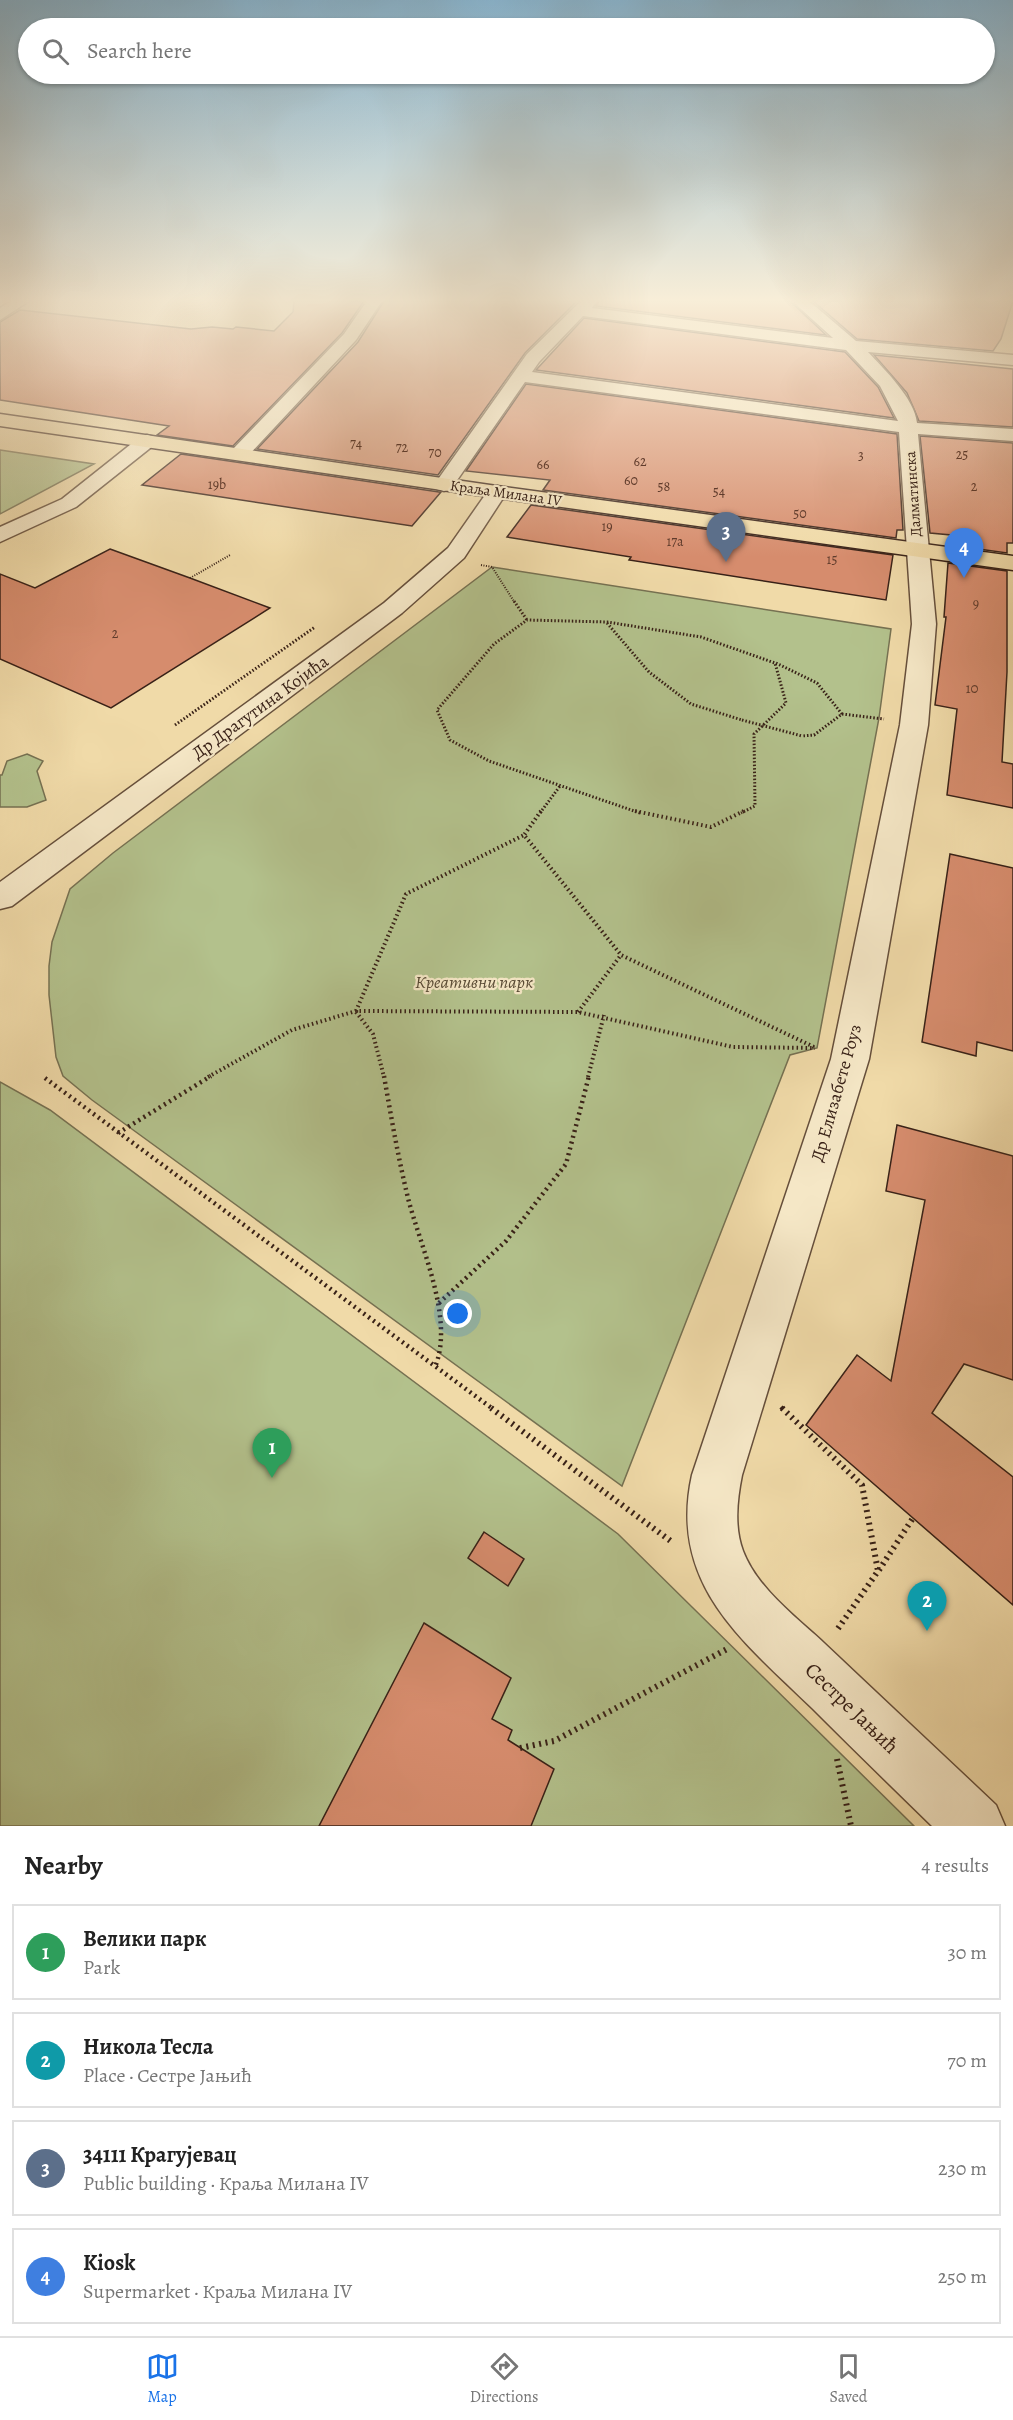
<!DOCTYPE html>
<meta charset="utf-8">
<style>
:root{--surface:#fff;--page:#f2f2f2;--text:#222;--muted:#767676;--line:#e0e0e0;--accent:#1a73e8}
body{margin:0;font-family:Alegreya,serif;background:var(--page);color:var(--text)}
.you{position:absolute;left:458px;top:1314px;width:21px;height:21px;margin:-15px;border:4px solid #fff;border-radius:50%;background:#1a73e8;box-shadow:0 0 0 9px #1a73e833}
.badge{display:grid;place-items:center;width:39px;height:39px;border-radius:50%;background:var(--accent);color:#fff;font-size:20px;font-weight:700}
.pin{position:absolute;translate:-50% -50px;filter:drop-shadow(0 2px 3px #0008)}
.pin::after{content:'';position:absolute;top:32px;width:21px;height:18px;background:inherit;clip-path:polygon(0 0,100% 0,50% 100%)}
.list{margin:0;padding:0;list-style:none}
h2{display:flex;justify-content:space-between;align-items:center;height:78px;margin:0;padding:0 24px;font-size:26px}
h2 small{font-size:20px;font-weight:400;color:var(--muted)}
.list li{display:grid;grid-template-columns:39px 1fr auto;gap:18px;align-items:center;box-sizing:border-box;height:96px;margin:0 12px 12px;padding:0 12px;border:2px solid var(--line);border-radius:0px}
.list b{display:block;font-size:22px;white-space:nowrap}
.list p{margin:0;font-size:20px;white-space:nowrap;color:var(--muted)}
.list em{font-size:20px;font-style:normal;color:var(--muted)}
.icon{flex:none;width:33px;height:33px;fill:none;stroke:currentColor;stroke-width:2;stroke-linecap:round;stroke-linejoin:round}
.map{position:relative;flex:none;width:1013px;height:1826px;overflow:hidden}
.search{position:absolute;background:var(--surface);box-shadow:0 2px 4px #0004;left:18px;right:18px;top:18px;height:66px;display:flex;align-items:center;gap:15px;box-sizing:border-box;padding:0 21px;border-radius:33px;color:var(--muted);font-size:22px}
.sheet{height:510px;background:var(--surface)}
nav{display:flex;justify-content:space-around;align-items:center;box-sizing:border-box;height:84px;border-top:2px solid var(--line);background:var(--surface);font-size:16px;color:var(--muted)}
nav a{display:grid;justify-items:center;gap:3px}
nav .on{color:var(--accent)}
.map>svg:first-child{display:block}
</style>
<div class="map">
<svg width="1013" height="1826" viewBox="0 0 1013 1826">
<rect width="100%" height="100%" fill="#f0daa8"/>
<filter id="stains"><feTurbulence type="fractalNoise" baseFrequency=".00333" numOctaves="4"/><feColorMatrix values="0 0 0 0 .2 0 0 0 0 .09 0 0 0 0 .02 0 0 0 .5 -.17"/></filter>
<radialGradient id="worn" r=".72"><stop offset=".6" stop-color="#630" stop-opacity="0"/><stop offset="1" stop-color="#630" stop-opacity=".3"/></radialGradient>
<!-- green -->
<path fill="#b3c18c" stroke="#767152" stroke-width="1.5" d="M 0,450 L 94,464 L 0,514 Z
M 492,567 L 891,629 L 879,718 L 817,1048 L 790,1055 L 622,1486 L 92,1100 L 63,1076 L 56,1057 L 49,995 L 49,966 L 52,942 L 70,889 L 113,853 Z
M 27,754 L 43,761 L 37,771 L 46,800 L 27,807 L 0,807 L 0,775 L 2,775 L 7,761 Z
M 0,1082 L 50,1110 L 618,1534 L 914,1826 L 0,1826 Z"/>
<!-- building -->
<path fill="#d68c6d" stroke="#382117" stroke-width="1.5" d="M 294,301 L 364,301 L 342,333 L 233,446 L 157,435 L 169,426 L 0,400 L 0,322 L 20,310 L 191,329 L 212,327 L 233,329 L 236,327 L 274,331 L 293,312 Z
M 384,301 L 577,301 L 525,353 L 438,475 L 257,449 L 358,342 Z
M 599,301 L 790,301 L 826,335 L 596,306 Z
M 813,301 L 1013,301 L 1001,339 L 993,351 L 857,339 Z
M 584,318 L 845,352 L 878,387 L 894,418 L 536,370 Z
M 874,355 L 1013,369 L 1013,427 L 919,421 L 907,393 Z
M 526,384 L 897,434 L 903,530 L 897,530 L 896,538 L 543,490 L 550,480 L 466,471 Z
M 920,436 L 1013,443 L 1013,543 L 1007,543 L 1007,553 L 950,545 L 951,535 L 930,533 Z
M 181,454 L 439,492 L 441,492 L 412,526 L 142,485 Z
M 531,505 L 893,555 L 886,600 L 629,560 L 631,557 L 507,537 Z
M 110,549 L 190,578 L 270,608 L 111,708 L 0,659 L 0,574 L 35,588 Z
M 948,563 L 1007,571 L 1007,672 L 1002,762 L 1013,764 L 1013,808 L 947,795 L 957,709 L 935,705 L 946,617 L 944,617 Z
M 950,854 L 1013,868 L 1013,1051 L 977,1042 L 976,1056 L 922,1042 Z
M 897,1125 L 1013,1156 L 1013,1380 L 964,1364 L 932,1413 L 1013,1477 L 1013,1605 L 806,1425 L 857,1355 L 891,1381 L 925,1200 L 886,1191 Z
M 484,1532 L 524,1559 L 508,1586 L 468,1558 Z
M 424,1623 L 511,1678 L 492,1719 L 512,1730 L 508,1740 L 554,1769 L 531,1826 L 319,1826 Z"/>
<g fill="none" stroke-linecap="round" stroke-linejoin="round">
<!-- minor casing -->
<g stroke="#664f3b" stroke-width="3">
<path id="minor" d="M 11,301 L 29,301 L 0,320 L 0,308 Z
M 367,301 L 382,301 L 356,340 L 246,458 L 232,458 L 229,454 L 232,450 L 344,334 Z
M 581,301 L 597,301 L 592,308 L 833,338 L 792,301 L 809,301 L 856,341 L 1013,355 L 1013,365 L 868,352 C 884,369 915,399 917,423 L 1013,429 L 1013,441 L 918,434 L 936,624 L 928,725 L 869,1059 L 742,1475 C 737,1500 734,1527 743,1551 C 757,1588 796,1617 824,1643 C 881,1697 939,1751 996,1805 L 1005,1826 L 932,1826 C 892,1787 852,1748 812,1708 C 742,1640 668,1584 692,1475 L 831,1059 L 900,725 L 912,624 L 899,432 L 525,382 L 451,489 L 444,491 L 437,489 L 434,485 L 527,354 ZM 583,316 L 846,350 L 880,386 L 898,421 L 532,372 L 539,362 Z
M 147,435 L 154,437 L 157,441 L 154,445 L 76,507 L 0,542 L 0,527 L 62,499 L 140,437 Z
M 497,486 L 504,488 L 507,492 L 464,558 L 402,613 L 12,906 L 0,909 L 0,882 L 384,603 L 448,548 L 490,488 Z"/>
</g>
<!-- major casing -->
<g stroke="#382117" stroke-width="3">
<path id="major" d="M 0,414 L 497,486 L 1013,556 L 1013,570 L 497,498 L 0,426 Z"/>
</g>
<!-- path-far4 -->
<path stroke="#382117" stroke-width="2" stroke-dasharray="1 1.5" stroke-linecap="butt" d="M 481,565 L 492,567 L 515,603
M 190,578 L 230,555"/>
<!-- path-far3 -->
<path stroke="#382117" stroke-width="3" stroke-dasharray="1.5 2" stroke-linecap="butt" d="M 514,601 L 527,620
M 607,623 L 649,672 L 691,704 L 742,720
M 776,663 L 817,683 L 842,714 L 814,735 L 802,736
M 842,714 L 884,719
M 175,725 L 315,627
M 540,813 L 560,786
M 640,813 L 489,761 L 450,740 L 437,710 L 494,644 L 527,620 L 607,622 L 701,637 L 775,663 L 786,703 L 754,734 L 755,806 L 741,813"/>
<!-- path-far2 -->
<path stroke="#382117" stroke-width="4" stroke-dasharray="1.5 3" stroke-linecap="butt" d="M 541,811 L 524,835 L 621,955 L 814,1047
M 635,811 L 711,827 L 744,811
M 356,1011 L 406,894 L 524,835
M 356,1012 L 373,1034 L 384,1077
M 578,1012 L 621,955
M 208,1077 L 292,1030 L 356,1011 L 578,1012 L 733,1047 L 815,1048
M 588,1077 L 604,1015"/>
<!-- path-far1 -->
<path stroke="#382117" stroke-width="4.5" stroke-dasharray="2 4" stroke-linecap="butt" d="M 384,1076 C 391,1116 398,1157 408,1198 C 420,1246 455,1319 435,1367
M 45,1078 L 493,1409
M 118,1133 L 211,1076
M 439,1303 L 506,1241 L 566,1164 L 589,1076
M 781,1407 L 783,1409"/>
<!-- path -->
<path stroke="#382117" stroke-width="6" stroke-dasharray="2 4.5" stroke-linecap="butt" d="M 491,1408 L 672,1542
M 782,1408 L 862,1485 L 878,1571 L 837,1630
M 879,1570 L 913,1518
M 520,1748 L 554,1741 L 727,1649
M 837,1759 L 851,1826"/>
<!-- minor -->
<use href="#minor" fill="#f5e7c6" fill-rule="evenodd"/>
<!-- major -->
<use href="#major" fill="#f0daa8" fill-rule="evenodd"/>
<!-- path-bridge -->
<path stroke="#382117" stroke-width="3" stroke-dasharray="1.5 2" stroke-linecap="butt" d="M 742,720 L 802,736"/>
</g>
<!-- sky -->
<linearGradient id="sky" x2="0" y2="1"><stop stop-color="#89b6d1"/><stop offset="0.54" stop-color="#f8eed8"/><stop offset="1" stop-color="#f8eed8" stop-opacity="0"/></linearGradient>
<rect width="1013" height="557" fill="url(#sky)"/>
<g text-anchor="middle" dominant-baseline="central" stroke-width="4.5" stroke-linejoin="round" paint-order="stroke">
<!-- far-number labels -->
<g font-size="14" fill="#603c2c">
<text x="356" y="443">74</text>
<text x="402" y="447">72</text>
<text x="435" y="452">70</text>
<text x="962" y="454">25</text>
<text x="861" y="455">3</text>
<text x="640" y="461">62</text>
<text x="543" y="464">66</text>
<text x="631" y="480">60</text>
<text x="217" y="484">19b</text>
<text x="664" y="486">58</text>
<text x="974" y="486">2</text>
<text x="719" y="491">54</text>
<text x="800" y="513">50</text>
<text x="607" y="526">19</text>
<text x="675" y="541">17a</text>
<text x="832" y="559">15</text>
<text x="976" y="603">9</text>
<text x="115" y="633">2</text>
</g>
<!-- far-street labels -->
<g font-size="15" fill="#382117" stroke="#f5e7c6">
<text transform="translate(506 493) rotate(8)">Краља Милана IV</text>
<text transform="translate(913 494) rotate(-94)">Далматинска</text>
</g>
<!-- number labels -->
<g font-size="15" fill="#603c2c">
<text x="972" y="688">10</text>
</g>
<!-- street labels -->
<g font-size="18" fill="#382117" stroke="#f5e7c6">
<text transform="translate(260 707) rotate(-36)">Др Драгутина Којића</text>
<text transform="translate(836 1093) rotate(-74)">Др Елизабете Роуз</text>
</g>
<!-- park labels -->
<g font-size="18" font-style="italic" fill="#574934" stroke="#f5e7c6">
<text x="474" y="982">Креативни парк</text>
</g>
<!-- near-street labels -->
<g font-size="21" fill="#382117" stroke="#f5e7c6">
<text transform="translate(852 1708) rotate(44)">Сестре Јањић</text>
</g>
</g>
<rect width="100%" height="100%" filter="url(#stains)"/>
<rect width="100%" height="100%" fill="url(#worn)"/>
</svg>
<div class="you"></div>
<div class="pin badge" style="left:272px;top:1478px;background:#2e9e5b">1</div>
<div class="pin badge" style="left:927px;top:1631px;background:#0f9aa8">2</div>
<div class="pin badge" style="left:726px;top:562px;background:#5c6f8a">3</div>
<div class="pin badge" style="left:964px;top:578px;background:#3f7fe0">4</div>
<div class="search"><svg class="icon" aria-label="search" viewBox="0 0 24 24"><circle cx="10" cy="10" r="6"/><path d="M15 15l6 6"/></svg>Search here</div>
</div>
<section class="sheet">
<h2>Nearby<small>4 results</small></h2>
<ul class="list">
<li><span class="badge" style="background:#2e9e5b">1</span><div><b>Велики парк</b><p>Park</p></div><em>30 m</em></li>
<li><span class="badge" style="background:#0f9aa8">2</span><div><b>Никола Тесла</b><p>Place · Сестре Јањић</p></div><em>70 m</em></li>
<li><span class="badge" style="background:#5c6f8a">3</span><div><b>34111 Крагујевац</b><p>Public building · Краља Милана IV</p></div><em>230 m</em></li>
<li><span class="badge" style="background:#3f7fe0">4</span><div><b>Kiosk</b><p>Supermarket · Краља Милана IV</p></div><em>250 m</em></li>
</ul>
</section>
<nav>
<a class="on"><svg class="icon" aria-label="map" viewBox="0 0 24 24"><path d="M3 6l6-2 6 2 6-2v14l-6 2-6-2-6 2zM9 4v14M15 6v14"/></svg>Map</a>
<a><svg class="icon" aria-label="directions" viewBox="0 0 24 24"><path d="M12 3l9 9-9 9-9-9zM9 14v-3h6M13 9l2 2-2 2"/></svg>Directions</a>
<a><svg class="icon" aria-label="saved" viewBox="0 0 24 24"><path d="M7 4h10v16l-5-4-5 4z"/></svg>Saved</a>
</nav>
